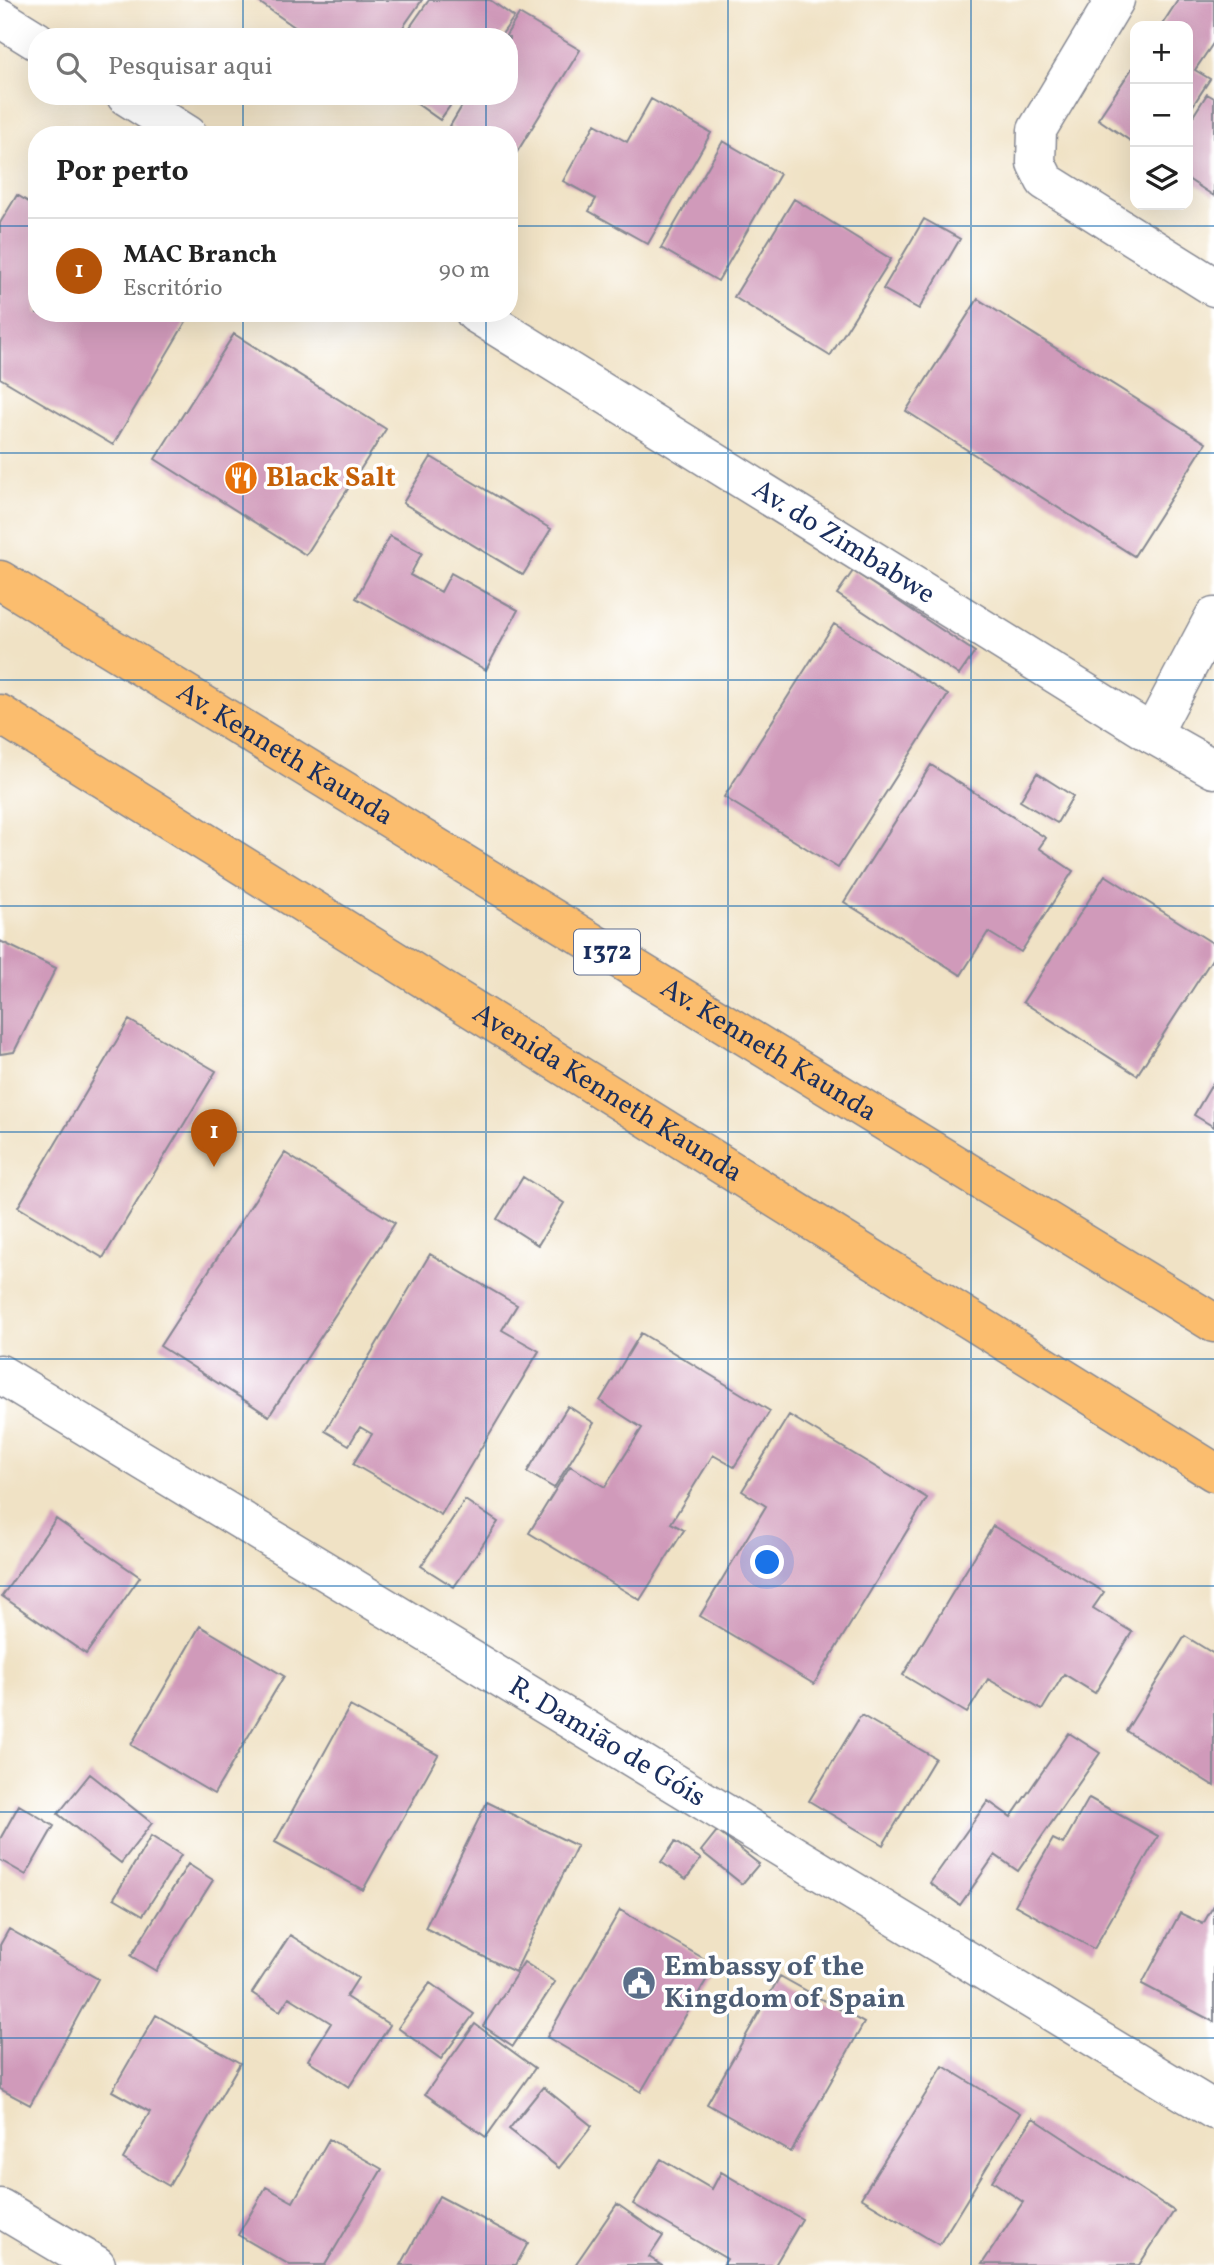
<!DOCTYPE html>
<html lang="pt">
<meta charset="utf-8">
<style>
:root{--surface:#fff;--page:#f2f2f2;--text:#222;--muted:#767676;--line:#e0e0e0;--accent:#b45309}
body{margin:0;font-family:Vollkorn,serif;background:var(--page);color:var(--text)}
.controls{position:absolute;right:21px;top:21px;display:grid;overflow:hidden;border-radius:14px;box-shadow:0 7px 28px #0002}
.controls button{width:63px;height:63px;display:grid;place-items:center;padding:0;border:0;border-bottom:2px solid var(--line);background:var(--surface);color:var(--text);font:35px sans-serif}
.you{position:absolute;left:768px;top:1563px;width:24px;height:24px;margin:-18px;border:5px solid #fff;border-radius:50%;background:#1a73e8;box-shadow:0 0 0 10px #1a73e833}
.badge{display:grid;place-items:center;width:46px;height:46px;border-radius:50%;background:var(--accent);color:#fff;font-size:23px;font-weight:700}
.pin{position:absolute;translate:-50% -58px;filter:drop-shadow(0 2px 4px #0008)}
.pin::after{content:'';position:absolute;top:37px;width:24px;height:21px;background:inherit;clip-path:polygon(0 0,100% 0,50% 100%)}
.list{margin:0;padding:0;list-style:none}
h2{display:flex;justify-content:space-between;align-items:center;height:91px;margin:0;padding:0 28px;font-size:30px}
h2 small{font-size:23px;font-weight:400;color:var(--muted)}
.list li{display:grid;grid-template-columns:46px 1fr auto;gap:21px;align-items:center;box-sizing:border-box;height:105px;padding:0 28px;border-top:2px solid var(--line)}
.list b{display:block;font-size:26px;white-space:nowrap}
.list p{margin:0;font-size:23px;white-space:nowrap;color:var(--muted)}
.list em{font-size:23px;font-style:normal;color:var(--muted)}
.icon{flex:none;width:38px;height:38px;fill:none;stroke:currentColor;stroke-width:2;stroke-linecap:round;stroke-linejoin:round}
.map{position:relative;flex:none;width:1214px;height:2265px;overflow:hidden}
.search{position:absolute;background:var(--surface);box-shadow:0 7px 28px #0002;left:28px;top:28px;width:490px;height:77px;display:flex;align-items:center;gap:18px;box-sizing:border-box;padding:0 24px;border-radius:28px;color:var(--muted);font-size:26px}
.panel{position:absolute;background:var(--surface);box-shadow:0 7px 28px #0002;left:28px;top:126px;width:490px;height:196px;border-radius:28px}
.map>svg:first-child{display:block}
</style>
<div class="map">
<svg width="1214" height="2265" viewBox="0 0 1214 2265">
<rect width="100%" height="100%" fill="#fff"/>
<filter id="ink" filterUnits="userSpaceOnUse"><feTurbulence type="fractalNoise" baseFrequency=".0143" numOctaves="2"/><feDisplacementMap in="SourceGraphic" scale="14" xChannelSelector="R" yChannelSelector="G"/><feConvolveMatrix kernelMatrix="1 2 1 2 8 2 1 2 1" color-interpolation-filters="sRGB"/></filter>
<filter id="wash" filterUnits="userSpaceOnUse"><feTurbulence type="fractalNoise" baseFrequency=".00686" numOctaves="4" result="noise"/><feDisplacementMap in="SourceGraphic" scale="28" xChannelSelector="R" yChannelSelector="G"/><feGaussianBlur stdDeviation="1.57" result="paint"/><feColorMatrix in="noise" values="0 0 0 0 0 0 0 0 0 0 0 0 0 0 0 0 0 1.4 0 .05"/><feComposite in="paint" operator="in"/></filter>
<g filter="url(#wash)">
<rect width="100%" height="100%" fill="#f0e2c5"/>
<g id="blocks">
<!-- building -->
<path fill="#d09aba" d="M 256,0 L 422,0 L 396,37 L 309,37 Z
M 429,0 L 490,0 L 514,17 L 500,37 L 403,37 Z
M 1178,0 L 1214,0 L 1214,42 L 1195,70 L 1210,79 L 1188,113 L 1188,26 L 1161,26 Z
M 519,14 L 580,50 L 509,165 L 509,135 L 465,135 L 450,126 L 468,96 L 509,96 L 509,37 L 505,37 Z
M 1135,64 L 1135,144 L 1098,119 Z
M 1207,94 L 1214,98 L 1214,196 L 1188,179 L 1188,124 Z
M 406,96 L 457,96 L 440,120 Z
M 651,99 L 711,133 L 648,244 L 589,211 L 596,199 L 563,181 L 595,124 L 627,142 Z
M 723,141 L 780,174 L 718,281 L 661,248 Z
M 17,195 L 37,207 L 37,313 L 191,313 L 113,445 L 0,378 L 0,223 Z
M 794,199 L 891,259 L 830,356 L 734,297 Z
M 924,219 L 960,239 L 919,309 L 883,289 Z
M 978,299 L 1206,443 L 1134,556 L 906,411 Z
M 234,334 L 386,429 L 306,555 L 155,459 Z
M 431,457 L 551,529 L 523,575 L 403,503 Z
M 390,536 L 422,553 L 410,575 L 441,592 L 451,573 L 518,610 L 486,670 L 356,598 Z
M 853,571 L 975,652 L 959,675 L 837,594 Z
M 834,624 L 948,695 L 838,868 L 724,797 Z
M 931,765 L 1046,838 L 1039,848 L 1073,871 L 1021,952 L 988,932 L 961,975 L 844,902 Z
M 1037,773 L 1073,796 L 1057,823 L 1020,801 Z
M 1105,875 L 1214,944 L 1214,956 L 1137,1075 L 1023,1002 Z
M 0,941 L 56,968 L 14,1052 L 0,1054 Z
M 129,1020 L 216,1071 L 103,1258 L 18,1207 Z
M 1214,1081 L 1214,1127 L 1194,1115 Z
M 285,1153 L 395,1223 L 269,1416 L 160,1346 Z
M 523,1177 L 564,1203 L 538,1245 L 497,1219 Z
M 430,1254 L 517,1305 L 502,1330 L 539,1351 L 441,1515 L 353,1464 L 372,1434 L 360,1427 L 349,1445 L 325,1431 Z
M 641,1333 L 770,1411 L 734,1467 L 713,1455 L 671,1523 L 684,1530 L 640,1600 L 529,1533 L 570,1466 L 605,1487 L 642,1428 L 600,1401 Z
M 568,1406 L 594,1423 L 554,1488 L 527,1472 Z
M 789,1415 L 927,1498 L 814,1684 L 700,1616 L 766,1506 L 742,1491 Z
M 465,1500 L 498,1522 L 454,1587 L 421,1566 Z
M 56,1519 L 140,1577 L 86,1654 L 2,1596 Z
M 993,1526 L 1104,1592 L 1093,1608 L 1132,1632 L 1095,1693 L 1064,1674 L 1042,1710 L 988,1679 L 967,1713 L 903,1675 Z
M 200,1626 L 284,1676 L 214,1794 L 131,1745 Z
M 1185,1636 L 1214,1654 L 1214,1786 L 1126,1731 Z
M 350,1706 L 438,1755 L 363,1890 L 275,1842 Z
M 861,1715 L 935,1758 L 883,1845 L 809,1801 Z
M 1069,1733 L 1100,1753 L 1018,1871 L 995,1855 L 960,1905 L 930,1883 L 988,1801 L 1011,1817 Z
M 90,1774 L 152,1823 L 121,1863 L 58,1814 Z
M 1089,1798 L 1158,1836 L 1094,1949 L 1015,1905 L 1053,1839 L 1063,1844 Z
M 487,1802 L 577,1846 L 515,1972 L 425,1928 Z
M 19,1805 L 54,1826 L 26,1875 L 0,1860 L 0,1839 Z
M 717,1831 L 759,1864 L 742,1884 L 701,1851 Z
M 151,1836 L 181,1855 L 143,1915 L 114,1898 Z
M 675,1842 L 701,1859 L 686,1879 L 661,1862 Z
M 188,1864 L 213,1880 L 156,1971 L 131,1956 Z
M 1214,1905 L 1214,2022 L 1142,1984 L 1180,1913 L 1203,1924 Z
M 620,1910 L 715,1965 L 641,2092 L 547,2037 Z
M 9,1929 L 98,1979 L 30,2105 L 0,2089 L 0,1945 Z
M 290,1935 L 358,1978 L 346,1997 L 390,2025 L 349,2087 L 308,2060 L 331,2023 L 289,1997 L 280,2011 L 252,1993 Z
M 524,1962 L 555,1982 L 513,2046 L 483,2026 Z
M 780,1976 L 864,2023 L 791,2152 L 707,2104 Z
M 430,1983 L 474,2014 L 441,2059 L 398,2028 Z
M 156,2015 L 240,2063 L 169,2186 L 123,2159 L 150,2112 L 112,2091 Z
M 475,2024 L 535,2068 L 486,2137 L 425,2094 Z
M 943,2066 L 1020,2113 L 939,2245 L 861,2198 Z
M 543,2087 L 592,2126 L 559,2168 L 509,2129 Z
M 1033,2118 L 1174,2211 L 1139,2265 L 982,2264 L 1023,2202 L 992,2181 Z
M 329,2139 L 382,2169 L 325,2265 L 290,2265 L 238,2235 L 266,2187 L 293,2202 Z
M 661,2159 L 712,2189 L 721,2172 L 802,2219 L 775,2265 L 723,2265 L 727,2259 L 633,2204 Z
M 439,2196 L 528,2243 L 516,2265 L 401,2265 Z
M 617,2204 L 663,2236 L 649,2257 L 661,2265 L 575,2265 Z"/>
</g>
</g>
<g filter="url(#ink)">
<use href="#blocks" fill-opacity="0" stroke="#868892" stroke-width="2"/>
<g fill="none" stroke-linecap="round" stroke-linejoin="round">
<!-- minor casing -->
<g stroke="#868892" stroke-width="41">
<g id="minor">
<path d="M 1115,0 L 1037,130 L 1036,163 L 1045,181 L 1214,287"/>
<path d="M 0,18 L 37,41"/>
<path d="M 126,96 L 188,135"/>
<path id="s1" d="M 475,313 L 1152,734 L 1214,769"/>
<path d="M 1152,734 L 1214,617"/>
<path id="s2" d="M 0,1374 L 1214,2110"/>
<path d="M 0,2208 L 96,2265"/>
</g>
</g>
<!-- major casing -->
<g stroke="#868892" stroke-width="41">
<g id="major">
<path id="s3" d="M 0,580 L 1214,1323"/>
<path id="s4" d="M 0,714 L 1214,1472"/>
</g>
</g>
<!-- minor -->
<use href="#minor" stroke="#fff" stroke-width="38"/>
<!-- major -->
<use href="#major" stroke="#fbbd6e" stroke-width="38"/>
</g>
</g>
<!-- grid -->
<path fill="none" stroke="#1f6fb2" stroke-width="2" stroke-opacity="0.55" d="M 243,0 L 243,37M 486,0 L 486,37M 728,0 L 728,2265M 971,0 L 971,2265M 243,96 L 243,135M 486,96 L 486,135M 0,226 L 37,226M 509,226 L 1214,226M 243,313 L 243,2265M 486,313 L 486,2265M 0,453 L 1214,453M 0,680 L 1214,680M 0,906 L 1214,906M 0,1132 L 1214,1132M 0,1359 L 1214,1359M 0,1586 L 1214,1586M 0,1812 L 1214,1812M 0,2038 L 1214,2038"/>
<!-- icons -->
<defs>
<g id="restaurant-disc" transform="scale(1.75)"><circle r="9.5" fill="#e8710a" stroke="#fff"/><path d="M-5-6h1v4h1v-4h1v4h1v-4h1v5L-1.5 .5V6h-2V.5L-5-1ZM5-6V6H3V1.5H1.5Q1.5-4 5-6Z" fill="#fff"/></g>
<g id="civic-disc" transform="scale(1.75)"><circle r="9.5" fill="#5c6f8a" stroke="#fff"/><path d="M-.6-6.5H3V-4.5H.6V-3L4-1V1h2V6H-6V1h2V-1L-.6-3ZM-1.2 2.5V6h2.4V2.5Z" fill="#fff"/></g>
</defs>
<g fill-rule="evenodd">
<use href="#restaurant-disc" x="241" y="478"/>
<use href="#civic-disc" x="639" y="1983"/>
</g>
<g text-anchor="middle" dominant-baseline="central" stroke-width="7" stroke-linejoin="round" paint-order="stroke">
<!-- shield labels -->
<rect fill="#fff" stroke="#5f6d8e" stroke-width="2" x="574" y="929.5" width="66" height="45" rx="5"/>
<g font-size="26" font-weight="bold" fill="#1b2f5e">
<text x="607" y="952">1372</text>
</g>
<!-- food labels -->
<g font-size="28" font-weight="bold" fill="#c56008" stroke="#fff" text-anchor="start">
<text x="266" y="478">Black Salt</text>
</g>
<!-- street labels -->
<g font-size="28" fill="#1b2f5e" stroke="#fff">
<text stroke="none"><textPath href="#s1" startOffset="434">Av. do Zimbabwe</textPath></text>
<text stroke="none"><textPath href="#s3" startOffset="334">Av. Kenneth Kaunda</textPath></text>
<text stroke="none"><textPath href="#s3" startOffset="901">Av. Kenneth Kaunda</textPath></text>
<text stroke="none"><textPath href="#s4" startOffset="716">Avenida Kenneth Kaunda</textPath></text>
<text stroke="none"><textPath href="#s2" startOffset="710">R. Damião de Góis</textPath></text>
</g>
<!-- service labels -->
<g font-size="28" font-weight="bold" fill="#4e5e75" stroke="#fff" text-anchor="start">
<text x="664" y="1967">Embassy of the<tspan x="664" dy="32">Kingdom of Spain</tspan></text>
</g>
</g>
</svg>
<div class="controls">
<button>+</button>
<button>−</button>
<button><svg class="icon" aria-label="layers" viewBox="0 0 24 24"><path d="M12 4l9 5-9 5-9-5zM3 14l9 5 9-5"/></svg></button>
</div>
<div class="you"></div>
<div class="pin badge" style="left:214px;top:1167px">1</div>
<div class="search"><svg class="icon" aria-label="search" viewBox="0 0 24 24"><circle cx="10" cy="10" r="6"/><path d="M15 15l6 6"/></svg>Pesquisar aqui</div>
<section class="panel">
<h2>Por perto<small></small></h2>
<ul class="list">
<li><span class="badge">1</span><div><b>MAC Branch</b><p>Escritório</p></div><em>90 m</em></li>
</ul>
</section>
</div>
